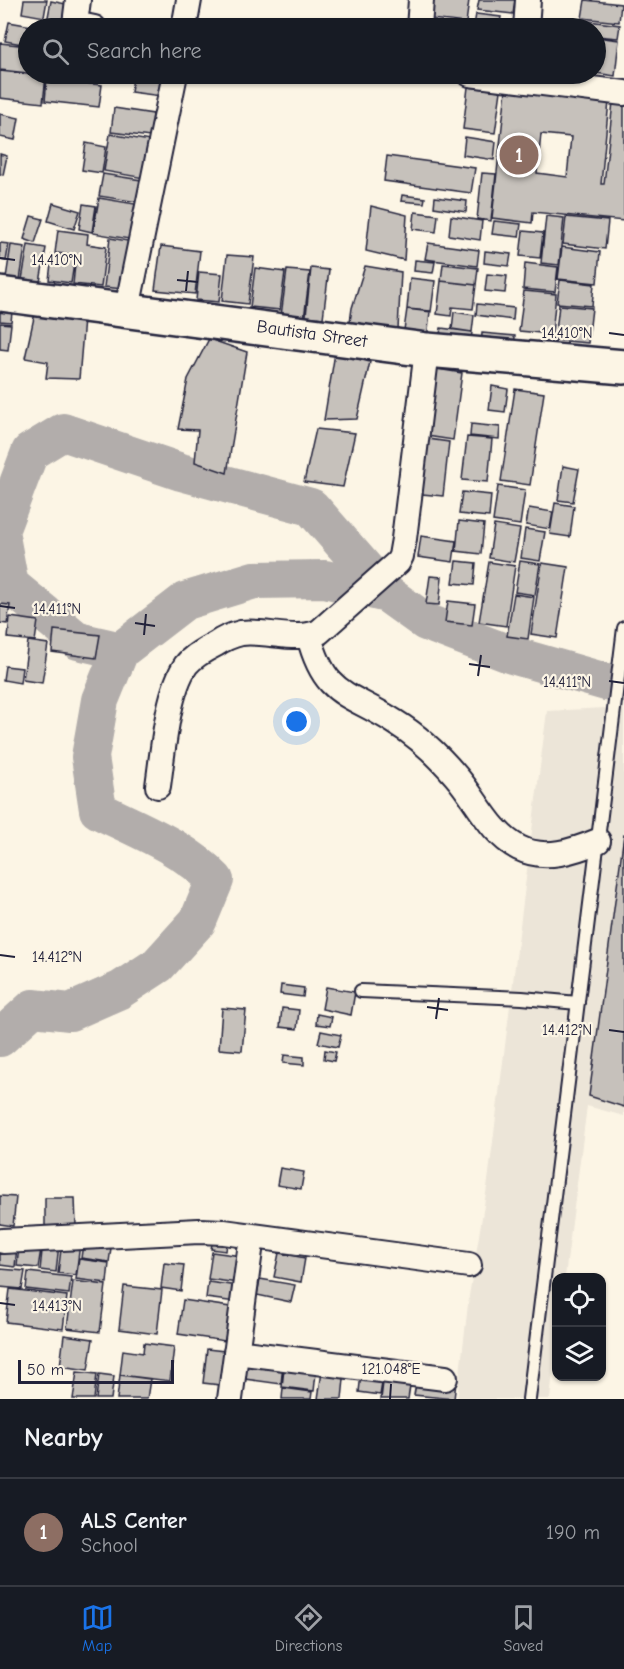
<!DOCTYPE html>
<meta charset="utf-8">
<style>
:root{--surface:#171b24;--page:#20242c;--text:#f1f3f6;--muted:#9ea1a6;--line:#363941;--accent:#1a73e8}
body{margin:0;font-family:"Comic Neue",sans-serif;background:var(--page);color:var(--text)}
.controls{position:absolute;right:18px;bottom:18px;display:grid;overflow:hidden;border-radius:12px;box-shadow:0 2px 4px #0004}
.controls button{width:54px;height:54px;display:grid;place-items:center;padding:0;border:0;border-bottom:2px solid var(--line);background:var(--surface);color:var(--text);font:30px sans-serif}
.scale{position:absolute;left:18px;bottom:15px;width:156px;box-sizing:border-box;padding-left:6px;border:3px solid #22223b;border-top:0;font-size:16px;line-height:21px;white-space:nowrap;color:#22223b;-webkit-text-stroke:4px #fcf5e5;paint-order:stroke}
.you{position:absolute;left:297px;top:722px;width:21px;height:21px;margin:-15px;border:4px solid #fff;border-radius:50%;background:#1a73e8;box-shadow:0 0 0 9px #1a73e833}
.badge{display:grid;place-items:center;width:39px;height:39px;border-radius:50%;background:var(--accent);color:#fff;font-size:20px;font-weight:700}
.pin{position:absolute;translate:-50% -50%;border:3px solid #fff;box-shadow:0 2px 6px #0006}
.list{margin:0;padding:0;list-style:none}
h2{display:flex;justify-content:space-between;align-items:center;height:78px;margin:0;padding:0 24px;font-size:26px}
h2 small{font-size:20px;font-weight:400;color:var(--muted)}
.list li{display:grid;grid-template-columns:39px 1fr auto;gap:18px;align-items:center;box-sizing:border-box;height:108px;padding:0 24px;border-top:2px solid var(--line)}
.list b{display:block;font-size:22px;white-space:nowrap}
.list p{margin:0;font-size:20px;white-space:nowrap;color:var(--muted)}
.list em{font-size:20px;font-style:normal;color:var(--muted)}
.icon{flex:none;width:33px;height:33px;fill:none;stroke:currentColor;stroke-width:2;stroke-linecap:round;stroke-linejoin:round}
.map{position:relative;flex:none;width:624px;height:1399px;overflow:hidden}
.search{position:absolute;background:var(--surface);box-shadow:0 2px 4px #0004;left:18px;right:18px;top:18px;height:66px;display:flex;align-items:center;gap:15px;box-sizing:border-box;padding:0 21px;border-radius:33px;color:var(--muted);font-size:22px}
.sheet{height:186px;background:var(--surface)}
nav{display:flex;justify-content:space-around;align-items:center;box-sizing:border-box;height:84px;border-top:2px solid var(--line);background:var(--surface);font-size:16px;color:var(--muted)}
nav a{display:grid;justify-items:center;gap:3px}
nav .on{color:var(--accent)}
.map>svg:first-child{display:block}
</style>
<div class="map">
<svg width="624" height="1399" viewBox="0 0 624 1399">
<rect width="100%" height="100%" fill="#fcf5e5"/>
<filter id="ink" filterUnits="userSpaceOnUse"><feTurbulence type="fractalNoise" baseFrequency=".0167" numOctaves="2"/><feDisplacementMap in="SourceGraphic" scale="12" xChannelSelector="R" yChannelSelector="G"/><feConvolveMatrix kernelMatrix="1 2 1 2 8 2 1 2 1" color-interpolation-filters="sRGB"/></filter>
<g filter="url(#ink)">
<!-- built -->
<path fill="#ece5d8" d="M 624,707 L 624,1116 L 587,1106 L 565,1277 L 556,1278 L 556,1345 L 550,1399 L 457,1399 L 469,1296 L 488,1181 L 547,711 Z"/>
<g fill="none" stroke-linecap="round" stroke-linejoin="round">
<!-- river -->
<path stroke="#b2adab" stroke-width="38" d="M 113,649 L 78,641 L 10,585 L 0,531 L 30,452 L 63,432 L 181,472 L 311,507 L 387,594
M 0,1038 L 33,1008 L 70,1012 L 120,990 L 158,965 L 198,921 L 215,880 C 184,847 138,830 98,810 L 90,757 L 100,700 L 120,651 L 185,601 L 254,580 L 325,579 L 387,594 L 426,622 L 512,655 L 606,682 L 624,684"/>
</g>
<!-- building -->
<path fill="#c6c1bb" stroke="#22223b" stroke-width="1.5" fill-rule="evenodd" d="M 24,0 L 47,0 L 44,17 L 22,13 Z
M 432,0 L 469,0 L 466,23 L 430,19 Z
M 479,0 L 515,0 L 513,14 L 477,10 Z
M 585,0 L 621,4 L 619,22 L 582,18 Z
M 51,1 L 66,4 L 62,24 L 47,22 Z
M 476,14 L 501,17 L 499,28 L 474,26 Z
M 580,20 L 620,25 L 618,38 L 596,36 L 596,28 L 579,28 Z
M 9,22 L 43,28 L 28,28 L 28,45 L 5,41 Z
M 453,23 L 475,25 L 475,28 L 452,28 Z
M 596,37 L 619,40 L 615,76 L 596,73 Z
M 0,43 L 28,46 L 28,73 L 0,70 Z
M 0,71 L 46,76 L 43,103 L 0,98 Z
M 132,74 L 166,74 L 165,79 Z
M 133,77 L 163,81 L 161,96 L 131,92 Z
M 47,79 L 102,85 L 99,107 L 45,101 Z
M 468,87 L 501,91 L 495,133 L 463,129 Z
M 506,90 L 609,101 L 601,184 L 604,184 L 613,102 L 624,103 L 624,221 L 533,212 L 532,223 L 492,218 ZM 541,134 L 571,137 L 567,177 L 537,173 Z
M 114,108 L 153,114 L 150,137 L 111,132 Z
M 0,114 L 19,118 L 15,140 L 0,137 Z
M 110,134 L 150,141 L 144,178 L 104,171 Z
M 465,137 L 496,142 L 494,160 L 463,155 Z
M 86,143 L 106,147 L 102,173 L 82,170 Z
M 0,154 L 7,156 L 3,175 L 0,174 Z
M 387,156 L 475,168 L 471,193 L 384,181 Z
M 482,173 L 496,174 L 491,221 L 477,219 Z
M 103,174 L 141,180 L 138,202 L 99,196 Z
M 402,195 L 425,198 L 424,203 L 401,201 Z
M 435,197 L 467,201 L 466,212 L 434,207 Z
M 99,198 L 135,204 L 129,239 L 93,233 Z
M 53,203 L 80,211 L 74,229 L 48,221 Z
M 83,204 L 96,206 L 92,232 L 79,229 Z
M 371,206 L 407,215 L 404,260 L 366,251 Z
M 415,212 L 438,215 L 436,232 L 413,229 Z
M 31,216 L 43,219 L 35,243 L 24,239 Z
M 451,216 L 482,221 L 480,240 L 449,235 Z
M 546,216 L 564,218 L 559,265 L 541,263 Z
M 566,217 L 608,221 L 605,249 L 563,244 Z
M 494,221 L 521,224 L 519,237 L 492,234 Z
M 58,230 L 88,234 L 87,244 L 106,247 L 101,287 L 73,284 L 76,255 L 55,253 Z
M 523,231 L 543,233 L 540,258 L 520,256 Z
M 110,238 L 128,241 L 123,289 L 104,287 Z
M 0,243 L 9,244 L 6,261 L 0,260 Z
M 428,243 L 479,250 L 477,266 L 425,259 Z
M 11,245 L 25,247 L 20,280 L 6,278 Z
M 28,245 L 46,248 L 39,288 L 21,285 Z
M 161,246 L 200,251 L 195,294 L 155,290 Z
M 562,247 L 600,252 L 597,283 L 558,279 Z
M 485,251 L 511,254 L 509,266 L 484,263 Z
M 52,255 L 75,257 L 71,283 L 49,280 Z
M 227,255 L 254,257 L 248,304 L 222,301 Z
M 415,260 L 435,262 L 433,273 L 414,271 Z
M 525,263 L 558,267 L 555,292 L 523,289 Z
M 443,264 L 478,268 L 476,285 L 441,281 Z
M 365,266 L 401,272 L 398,329 L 350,322 L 352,308 Z
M 255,268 L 285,272 L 280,310 L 250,307 Z
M 311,268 L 329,270 L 323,318 L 306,316 Z
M 287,270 L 310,272 L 304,319 L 281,316 Z
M 199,272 L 222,274 L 219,302 L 196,300 Z
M 487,274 L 507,276 L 505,293 L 485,291 Z
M 410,278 L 435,281 L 431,312 L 407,309 Z
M 560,280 L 594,284 L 592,306 L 557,303 Z
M 441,281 L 476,285 L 473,309 L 452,307 L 451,316 L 437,314 Z
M 524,291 L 556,294 L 552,334 L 519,331 Z
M 0,300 L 13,302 L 11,322 L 0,321 Z
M 477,304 L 514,308 L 513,320 L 476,315 Z
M 559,305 L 592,308 L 588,343 L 555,340 Z
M 407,309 L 430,311 L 427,340 L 403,337 Z
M 454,312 L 474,315 L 472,332 L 452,329 Z
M 35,313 L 84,319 L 79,379 L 46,378 L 48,362 L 25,358 Z
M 0,323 L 11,324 L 8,350 L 0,349 Z
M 441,328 L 472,332 L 470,349 L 438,345 Z
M 482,333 L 515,336 L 514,350 L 481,346 Z
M 209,339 L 247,352 L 227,473 L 195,462 L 198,430 L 178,429 L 188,379 Z
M 335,353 L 370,362 L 357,419 L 324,420 Z
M 437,369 L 462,373 L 453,440 L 427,436 Z
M 492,386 L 508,389 L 505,412 L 489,410 Z
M 515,389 L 544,393 L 530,485 L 501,481 Z
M 471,424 L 500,427 L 499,439 L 470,436 Z
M 316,429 L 355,433 L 343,487 L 304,482 Z
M 467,437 L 492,439 L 488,482 L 462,480 Z
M 428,439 L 449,442 L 443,496 L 422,494 Z
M 563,466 L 579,469 L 573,502 L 558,500 Z
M 498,486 L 525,490 L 520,525 L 493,521 Z
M 462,492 L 491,495 L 489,517 L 459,514 Z
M 555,503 L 574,506 L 570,537 L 550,534 Z
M 529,508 L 553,512 L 550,529 L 526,525 Z
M 459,521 L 484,524 L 481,554 L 456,551 Z
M 494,525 L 520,529 L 514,562 L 489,558 Z
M 525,529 L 545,532 L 540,561 L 521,558 Z
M 421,536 L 456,541 L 453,562 L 418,557 Z
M 456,561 L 476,563 L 474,585 L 453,583 Z
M 520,561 L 540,564 L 535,595 L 515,592 Z
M 489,562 L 515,566 L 506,626 L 479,622 Z
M 542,563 L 568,567 L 557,638 L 531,634 Z
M 430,576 L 442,577 L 439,605 L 426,604 Z
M 514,594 L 534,597 L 528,639 L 507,636 Z
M 448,601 L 475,604 L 472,625 L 445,622 Z
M 0,604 L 10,605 L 7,624 L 0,623 Z
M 10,617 L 38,621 L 35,641 L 8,638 Z
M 54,630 L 100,635 L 96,658 L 52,652 Z
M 28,641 L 48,644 L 42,683 L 23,680 Z
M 5,666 L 22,668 L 20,683 L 3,680 Z
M 624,834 L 624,1107 L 589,1096 Z
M 281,985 L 304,988 L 303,997 L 280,994 Z
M 326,987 L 355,992 L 351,1015 L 322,1009 Z
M 222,1008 L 246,1010 L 242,1051 L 219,1049 Z
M 282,1008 L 299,1010 L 297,1029 L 280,1027 Z
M 317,1014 L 332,1017 L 330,1026 L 316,1024 Z
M 321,1031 L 341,1035 L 338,1047 L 318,1043 Z
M 325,1050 L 336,1052 L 334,1061 L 324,1059 Z
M 284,1055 L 304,1057 L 304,1065 L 283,1063 Z
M 280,1168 L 304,1172 L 301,1189 L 277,1185 Z
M 0,1196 L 16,1197 L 13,1226 L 0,1224 Z
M 45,1198 L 75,1198 L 76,1226 L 45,1227 Z
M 214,1233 L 228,1235 L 226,1251 L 211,1249 Z
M 84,1237 L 112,1241 L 109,1262 L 81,1258 Z
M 43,1242 L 59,1244 L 56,1272 L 40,1270 Z
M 62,1242 L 80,1244 L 76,1275 L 58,1273 Z
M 0,1244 L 17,1246 L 15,1267 L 0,1265 Z
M 19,1246 L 41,1249 L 38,1268 L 17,1266 Z
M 212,1252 L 241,1256 L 238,1283 L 208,1279 Z
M 279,1253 L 305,1258 L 301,1282 L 274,1277 Z
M 79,1259 L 109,1263 L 107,1283 L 76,1279 Z
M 164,1263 L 184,1265 L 181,1291 L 161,1288 Z
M 0,1269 L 25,1271 L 22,1289 L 0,1287 Z
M 28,1272 L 71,1277 L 69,1294 L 26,1289 Z
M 260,1279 L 295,1285 L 291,1302 L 257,1295 Z
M 73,1281 L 106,1285 L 100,1332 L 67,1328 Z
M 208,1282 L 238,1286 L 236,1302 L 206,1298 Z
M 124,1286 L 162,1290 L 157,1334 L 119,1329 Z
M 10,1289 L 67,1296 L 63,1329 L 6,1322 Z
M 183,1300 L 230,1307 L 225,1341 L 178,1334 Z
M 64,1335 L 93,1339 L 88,1370 L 60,1366 Z
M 144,1343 L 174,1347 L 170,1381 L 120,1375 L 123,1350 L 143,1353 Z
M 207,1349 L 233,1352 L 229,1386 L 203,1383 Z
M 248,1359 L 283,1364 L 281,1384 L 245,1379 Z
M 285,1360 L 317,1364 L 314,1391 L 282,1387 Z
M 323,1365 L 345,1369 L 342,1399 L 318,1399 Z
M 77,1372 L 97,1374 L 94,1399 L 73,1399 Z
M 99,1374 L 114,1376 L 111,1399 L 96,1399 Z
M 361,1374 L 383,1377 L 380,1395 L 359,1392 Z
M 120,1375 L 150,1379 L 147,1399 L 117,1399 Z
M 417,1378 L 456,1382 L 454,1399 L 414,1395 Z
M 383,1383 L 410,1386 L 408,1399 L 381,1399 Z
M 283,1388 L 312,1392 L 311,1399 L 282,1399 Z"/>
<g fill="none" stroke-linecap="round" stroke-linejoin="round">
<!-- lane casing -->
<g stroke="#22223b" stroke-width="16">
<path id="lane" d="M 361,991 L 522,998 L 578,1003
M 529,1399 L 624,628"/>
</g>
<!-- street casing -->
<g stroke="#22223b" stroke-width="28">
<path id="street" d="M 78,0 L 75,24 L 94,28
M 184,28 L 189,0
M 419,28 L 421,0
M 526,28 L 528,0
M 470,74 L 624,93
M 127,309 L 175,74
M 309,636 C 325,698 349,692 395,722 C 418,736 439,756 456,776 C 477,800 490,833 519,848 C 545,861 574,851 598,841
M 158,786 C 163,752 167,693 186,665 C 193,656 206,649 216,644 C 223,639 233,635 241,633 C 267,630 295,642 319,632 L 398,562 L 401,556 L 404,539 L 427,350
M 3,1241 L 199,1231 L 224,1232 L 469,1265
M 236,1352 L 445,1378
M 230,1399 L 252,1236"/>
</g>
<!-- secondary casing -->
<g stroke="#22223b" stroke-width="38">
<path id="secondary" d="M 0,294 L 427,350 L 624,367"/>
</g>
<!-- lane -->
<use href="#lane" stroke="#fcf5e5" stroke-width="12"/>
<!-- street -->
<use href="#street" stroke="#fcf5e5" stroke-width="24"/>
<!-- secondary -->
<use href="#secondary" stroke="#fcf5e5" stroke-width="33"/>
</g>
</g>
<!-- ticks -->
<path fill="none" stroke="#22223b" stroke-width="2" d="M 0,258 L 15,260M 177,280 L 198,282M 186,291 L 188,271M 609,333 L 624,335M 0,606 L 15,608M 135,623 L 155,626M 144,635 L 146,614M 469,664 L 490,667M 478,676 L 481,655M 609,681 L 624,683M 0,955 L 15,957M 427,1007 L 448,1010M 436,1019 L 439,998M 609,1030 L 624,1032M 0,1303 L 15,1305M 390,1399 L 391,1384"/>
<g text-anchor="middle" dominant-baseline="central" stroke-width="4.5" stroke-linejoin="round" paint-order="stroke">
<!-- street labels -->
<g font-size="18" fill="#22223b" stroke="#fcf5e5">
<text transform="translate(312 334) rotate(8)">Bautista Street</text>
</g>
</g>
<g font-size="15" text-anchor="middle" fill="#22223b" stroke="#fcf5e5" stroke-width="4.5" stroke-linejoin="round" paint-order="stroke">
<text x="57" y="265">14.410°N</text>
<text x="567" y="338">14.410°N</text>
<text x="57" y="614">14.411°N</text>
<text x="567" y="687">14.411°N</text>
<text x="57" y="962">14.412°N</text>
<text x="567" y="1035">14.412°N</text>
<text x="57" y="1311">14.413°N</text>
<text x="391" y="1374">121.048°E</text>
</g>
</svg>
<div class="controls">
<button><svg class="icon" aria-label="locate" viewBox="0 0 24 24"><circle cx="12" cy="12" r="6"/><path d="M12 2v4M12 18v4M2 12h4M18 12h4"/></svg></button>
<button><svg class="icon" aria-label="layers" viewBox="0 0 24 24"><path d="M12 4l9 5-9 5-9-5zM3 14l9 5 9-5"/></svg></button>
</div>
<div class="scale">50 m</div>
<div class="you"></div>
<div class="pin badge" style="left:519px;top:155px;background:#8d6e63">1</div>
<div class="search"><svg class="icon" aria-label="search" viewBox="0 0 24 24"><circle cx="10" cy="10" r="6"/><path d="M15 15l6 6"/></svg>Search here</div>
</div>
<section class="sheet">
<h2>Nearby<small></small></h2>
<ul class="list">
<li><span class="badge" style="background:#8d6e63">1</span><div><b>ALS Center</b><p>School</p></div><em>190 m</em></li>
</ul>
</section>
<nav>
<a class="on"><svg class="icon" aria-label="map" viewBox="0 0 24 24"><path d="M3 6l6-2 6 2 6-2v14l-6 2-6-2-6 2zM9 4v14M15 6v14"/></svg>Map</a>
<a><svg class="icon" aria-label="directions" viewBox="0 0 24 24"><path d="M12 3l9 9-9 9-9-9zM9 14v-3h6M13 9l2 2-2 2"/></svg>Directions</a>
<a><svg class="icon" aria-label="saved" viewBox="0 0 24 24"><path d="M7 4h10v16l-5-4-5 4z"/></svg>Saved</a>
</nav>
